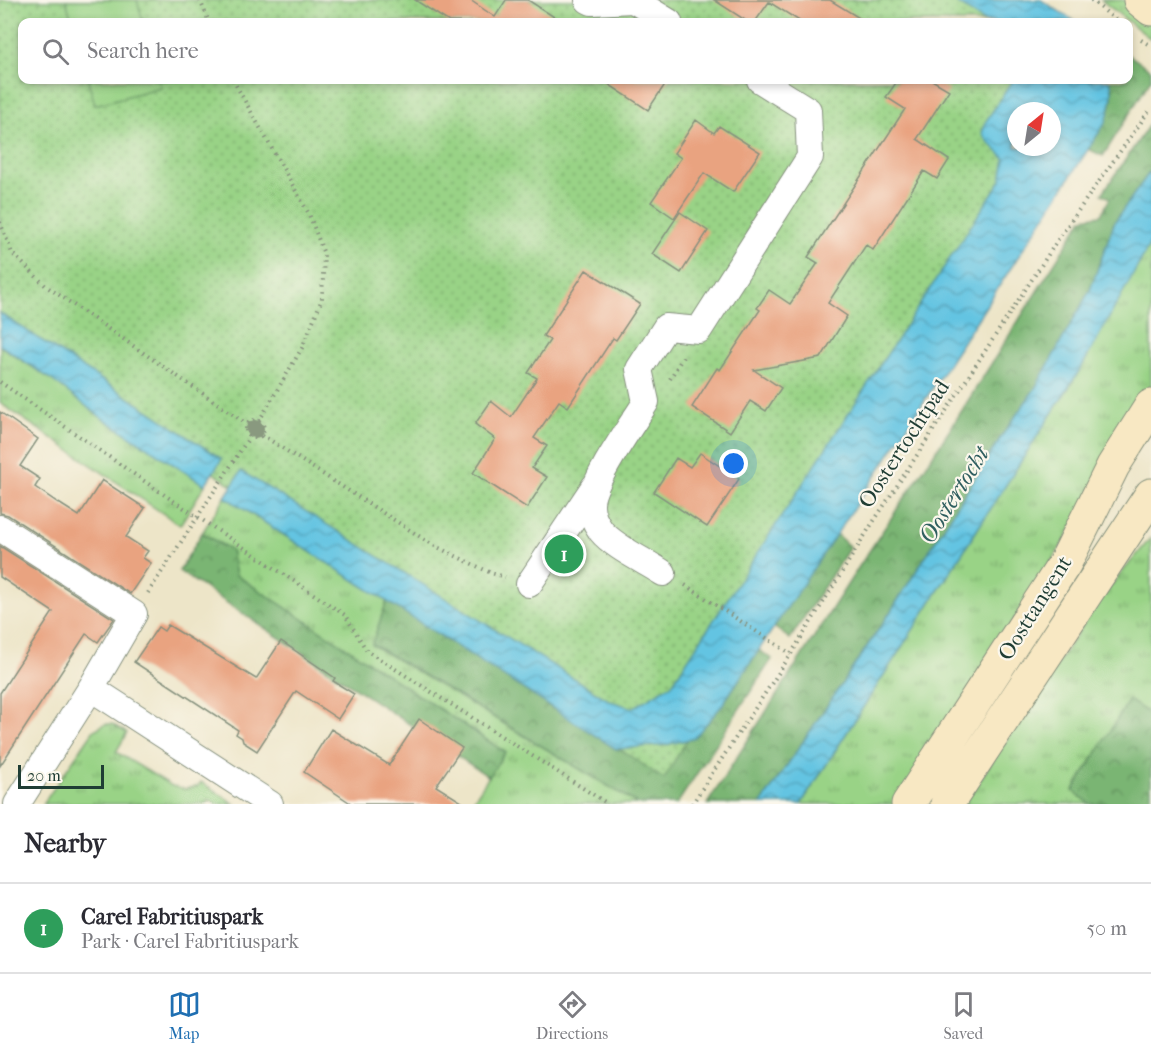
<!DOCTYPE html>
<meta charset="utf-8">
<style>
:root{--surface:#fff;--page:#f7f7f7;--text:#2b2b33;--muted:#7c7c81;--line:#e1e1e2;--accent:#1f6fb2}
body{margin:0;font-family:"IM FELL French Canon",serif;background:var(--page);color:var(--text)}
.compass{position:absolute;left:1007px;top:102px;width:54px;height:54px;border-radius:50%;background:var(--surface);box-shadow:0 3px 9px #0003;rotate:30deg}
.scale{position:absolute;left:18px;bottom:15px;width:86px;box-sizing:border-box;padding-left:6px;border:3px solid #1f3d34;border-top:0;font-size:16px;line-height:21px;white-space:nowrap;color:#1f3d34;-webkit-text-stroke:4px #fbf7ec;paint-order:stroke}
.you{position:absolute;left:734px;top:464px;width:21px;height:21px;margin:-15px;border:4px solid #fff;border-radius:50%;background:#1a73e8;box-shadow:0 0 0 9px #1a73e833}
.badge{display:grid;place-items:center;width:39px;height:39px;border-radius:50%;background:var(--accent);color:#fff;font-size:20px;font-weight:700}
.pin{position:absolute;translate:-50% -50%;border:3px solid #fff;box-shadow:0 2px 6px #0006}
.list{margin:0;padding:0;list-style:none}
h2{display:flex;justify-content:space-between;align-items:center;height:78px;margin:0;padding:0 24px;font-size:26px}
h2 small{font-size:20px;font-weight:400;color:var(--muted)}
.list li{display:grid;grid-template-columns:39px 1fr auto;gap:18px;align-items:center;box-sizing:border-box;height:90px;padding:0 24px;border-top:2px solid var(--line)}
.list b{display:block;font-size:22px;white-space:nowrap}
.list p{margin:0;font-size:20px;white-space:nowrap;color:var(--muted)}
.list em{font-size:20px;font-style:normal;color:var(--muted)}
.icon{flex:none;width:33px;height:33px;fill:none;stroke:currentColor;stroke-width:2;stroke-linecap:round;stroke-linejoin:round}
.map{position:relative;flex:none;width:1151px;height:804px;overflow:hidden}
.search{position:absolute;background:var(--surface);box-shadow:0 3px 9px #0003;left:18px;right:18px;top:18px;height:66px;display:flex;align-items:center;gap:15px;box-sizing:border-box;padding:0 21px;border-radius:12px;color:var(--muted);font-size:22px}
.sheet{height:168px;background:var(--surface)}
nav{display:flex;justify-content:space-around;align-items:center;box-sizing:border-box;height:84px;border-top:2px solid var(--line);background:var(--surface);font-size:16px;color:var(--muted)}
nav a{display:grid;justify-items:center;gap:3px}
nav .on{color:var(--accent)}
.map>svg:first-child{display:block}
</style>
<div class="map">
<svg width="1151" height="804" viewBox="0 0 1151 804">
<defs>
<pattern id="grass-tufts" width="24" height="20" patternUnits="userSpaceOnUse" patternTransform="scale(1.5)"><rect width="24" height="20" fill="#99d386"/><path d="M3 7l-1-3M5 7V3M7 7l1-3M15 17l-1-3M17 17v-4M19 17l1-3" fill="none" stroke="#7cac6e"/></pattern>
<pattern id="forest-crowns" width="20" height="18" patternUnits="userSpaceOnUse" patternTransform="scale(1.5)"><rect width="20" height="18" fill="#7ab573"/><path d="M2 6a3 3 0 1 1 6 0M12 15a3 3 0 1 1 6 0" fill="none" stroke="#63945f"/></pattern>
<pattern id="park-dots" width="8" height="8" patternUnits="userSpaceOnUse" patternTransform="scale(1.5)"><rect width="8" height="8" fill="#99d386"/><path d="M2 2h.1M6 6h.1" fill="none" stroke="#7cac6e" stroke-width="1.8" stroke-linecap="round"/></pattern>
<pattern id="water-waves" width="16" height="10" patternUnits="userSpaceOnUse" patternTransform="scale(1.5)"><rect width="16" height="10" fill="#64c4e2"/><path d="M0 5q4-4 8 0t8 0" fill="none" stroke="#52a0b8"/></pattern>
</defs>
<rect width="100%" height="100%" fill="#fbf7ec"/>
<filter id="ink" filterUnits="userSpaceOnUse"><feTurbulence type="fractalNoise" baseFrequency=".0167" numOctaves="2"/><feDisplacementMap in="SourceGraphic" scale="12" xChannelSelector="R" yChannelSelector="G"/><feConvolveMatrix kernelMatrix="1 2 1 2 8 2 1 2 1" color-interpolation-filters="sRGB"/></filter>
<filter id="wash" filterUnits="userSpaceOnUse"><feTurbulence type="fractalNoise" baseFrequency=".008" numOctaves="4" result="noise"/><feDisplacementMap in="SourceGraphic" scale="24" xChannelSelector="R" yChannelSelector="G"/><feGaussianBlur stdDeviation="1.35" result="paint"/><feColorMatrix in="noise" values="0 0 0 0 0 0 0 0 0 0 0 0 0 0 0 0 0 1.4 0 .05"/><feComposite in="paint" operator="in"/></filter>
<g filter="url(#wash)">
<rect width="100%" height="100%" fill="#ede5c8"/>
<!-- grass -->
<path fill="url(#grass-tufts)" stroke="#5c885d" stroke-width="1.5" d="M 1101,0 L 1124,0 L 1151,23 L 1151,39 Z
M 1151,242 L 1151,386 L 1139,403 L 1065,540 L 897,804 L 801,804 L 1081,368 Z
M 0,346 L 52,380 L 102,418 L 205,485 L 180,525 L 0,403 Z
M 225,497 L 387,601 L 372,645 L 638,804 L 471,804 L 505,752 L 235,575 L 231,550 L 202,533 Z
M 1151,538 L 1151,715 L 1129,700 L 1073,791 L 1091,804 L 964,804 L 1102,596 Z
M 105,724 L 112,724 L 127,733 L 116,752 L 172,786 L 185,789 L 198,786 L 201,782 L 235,804 L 217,804 L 209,799 L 206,804 L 43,804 L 94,730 Z"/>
<!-- forest -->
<path fill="url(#forest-crowns)" stroke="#4c7954" stroke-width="1.5" d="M 1129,55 L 1151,70 L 1151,79 L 1103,156 L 1088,149 C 1102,128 1118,105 1110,80 L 1128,80 Z
M 1151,122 L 1151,170 L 1115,221 L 1090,290 L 1034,390 L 1003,434 L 891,611 L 761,804 L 707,804 L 860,565 L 949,431 L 1083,218 L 1101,215 L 1110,198 L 1102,194 Z
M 202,533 L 231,550 L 236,575 L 505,752 L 489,777 L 179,571 Z
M 836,534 L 850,547 L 790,639 L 774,627 Z
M 387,601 L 616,749 L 720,708 L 759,650 L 772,659 L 677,804 L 638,804 L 372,644 Z
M 1129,700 L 1151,715 L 1151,804 L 1091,804 L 1073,791 Z"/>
<!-- park -->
<path fill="url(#park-dots)" stroke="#5c885d" stroke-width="1.5" d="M 0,0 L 1004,0 L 1040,22 L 22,22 L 22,80 L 1072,80 L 1052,111 L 1016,111 L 1016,147 L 1033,147 L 664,779 L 0,328 Z"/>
<!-- garden -->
<path fill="#99d386" stroke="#5c885d" stroke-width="1.5" d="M 66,0 L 137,0 L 143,22 L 72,22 Z
M 88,80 L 159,80 L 161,87 L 95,105 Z"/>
<!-- water -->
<path fill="url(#water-waves)" stroke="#42808b" stroke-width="1.5" fill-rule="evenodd" d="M 952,0 L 1041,0 L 1076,22 L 986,22 Z
M 1013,80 L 1110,80 C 1115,94 1110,107 1106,122 L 876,475 L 720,708 L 694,738 L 666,745 L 616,749 L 225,497 L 241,471 L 610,701 L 633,708 L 672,684 L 1001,180 L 1005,159 C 997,149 988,144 982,133 L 986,121 ZM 1016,111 L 1052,111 L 1052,147 L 1016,147 Z
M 1151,170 L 1151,242 L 1081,368 L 801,804 L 761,804 L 891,611 L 1003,434 L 1034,390 L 1090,290 L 1115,221 Z
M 0,313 L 222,459 L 205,485 L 102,418 L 52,380 L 0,345 Z"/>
<g id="blocks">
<!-- building -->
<path fill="#e9a380" d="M 415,0 L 470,0 L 495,17 L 506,0 L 528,0 L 562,22 L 449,22 Z
M 714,0 L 830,0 L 866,22 L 801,22 L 769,2 L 755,22 L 748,22 Z
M 602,80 L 668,80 L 648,110 Z
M 898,80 L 932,80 L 949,90 L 917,139 L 949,160 L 937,179 L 924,171 L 873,250 L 866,245 L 828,303 L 847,316 L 821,358 L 754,370 L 781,388 L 766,411 L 750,401 L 730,432 L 692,407 L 717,368 L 720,370 L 760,310 L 757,308 L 769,290 L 790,304 L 818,263 L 808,257 L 905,109 L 886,97 Z
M 696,120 L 714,133 L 719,126 L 760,152 L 733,192 L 704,173 L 674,218 L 651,202 L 681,158 L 674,153 Z
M 680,212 L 708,231 L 681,273 L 652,254 Z
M 586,270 L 640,304 L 616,340 L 613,338 L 568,407 L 559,401 L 534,438 L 547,446 L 532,468 L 547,477 L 527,508 L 473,473 L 495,439 L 475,424 L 491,401 L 511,417 L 537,378 L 528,373 L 550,340 L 543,336 Z
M 0,412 L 38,439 L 20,466 L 40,479 L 35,487 L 57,502 L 79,516 L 102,480 L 145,508 L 126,537 L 148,551 L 143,558 L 151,563 L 130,594 L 8,515 L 0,513 Z
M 700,453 L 739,479 L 707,527 L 654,492 L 676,458 L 690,467 Z
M 0,546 L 114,619 L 98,642 L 86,634 L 0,766 L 0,693 L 53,612 L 0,577 Z
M 168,625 L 256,679 L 281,641 L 335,678 L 333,681 L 354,694 L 338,719 L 296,691 L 257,751 L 243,742 L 242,738 L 236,734 L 238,730 L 134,662 L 158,627 L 164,631 Z
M 419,719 L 462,748 L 436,786 L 465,804 L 352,804 L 304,772 L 331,729 L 389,765 Z"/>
</g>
</g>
<g filter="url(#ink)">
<use href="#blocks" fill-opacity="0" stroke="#86917e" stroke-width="1.5"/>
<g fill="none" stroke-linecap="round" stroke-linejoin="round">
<!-- street casing -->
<g stroke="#86917e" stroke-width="28">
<path id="street" d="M 588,0 L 592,2 L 633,0 L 669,22
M 0,528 L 134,614 L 91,688 L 17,804
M 663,573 C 645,561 614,547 601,531 C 596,524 591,514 591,505 C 590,482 633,424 646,402 L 639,369 L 666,327 L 699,330 L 810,157 L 808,110 L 760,80
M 529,584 L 594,487
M 91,688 L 270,804"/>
</g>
<!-- secondary casing -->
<g stroke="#86917e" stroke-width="35">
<path id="secondary" d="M 1140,0 L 1151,9
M 908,804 L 1065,563 L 1113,466 L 1151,406
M 947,804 L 1151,495"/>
</g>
<!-- path -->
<path stroke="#86917e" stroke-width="4" stroke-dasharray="1.5 4.5" stroke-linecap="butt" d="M 200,0 L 209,22
M 1091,0 L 1116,20
M 1141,40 L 1151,46
M 233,80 L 309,214 L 324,254 L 322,299 L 302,348 L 259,421
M 0,222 L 12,253 L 46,286 L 247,424
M 670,379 L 684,355
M 0,382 L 166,496 L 345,615 L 367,651 L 608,804
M246 429a9 9 0 1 1 18 0a9 9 0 1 1-18 0Z
M 262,435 L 433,545 L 491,573 L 505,577
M 685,585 L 791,654
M 148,593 L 250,436
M 692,804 L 791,654 L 870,527 L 1061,235 L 1151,108"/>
<!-- street -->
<use href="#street" stroke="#fff" stroke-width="26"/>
<!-- secondary -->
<use href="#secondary" stroke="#f8e8c3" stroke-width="33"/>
</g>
<!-- trees -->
<circle fill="#89997f" cx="255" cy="429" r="9"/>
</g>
<g text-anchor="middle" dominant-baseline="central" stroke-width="4.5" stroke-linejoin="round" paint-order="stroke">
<!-- street labels -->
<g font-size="22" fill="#1f3d34" stroke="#fbf7ec">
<text transform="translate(904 444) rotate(-57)">Oostertochtpad</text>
<text transform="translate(1035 608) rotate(-58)">Oosttangent</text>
</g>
<!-- water labels -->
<g font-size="24" font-style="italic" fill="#305f60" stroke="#fbf7ec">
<text transform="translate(954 495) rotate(-58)">Oostertocht</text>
</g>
</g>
</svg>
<svg class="compass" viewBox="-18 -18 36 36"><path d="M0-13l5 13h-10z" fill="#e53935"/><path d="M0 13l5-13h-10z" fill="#7c7c81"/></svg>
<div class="scale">20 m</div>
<div class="you"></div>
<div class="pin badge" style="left:564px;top:554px;background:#2e9e5b">1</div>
<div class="search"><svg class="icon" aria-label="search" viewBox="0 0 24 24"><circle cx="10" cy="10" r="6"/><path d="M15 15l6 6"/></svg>Search here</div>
</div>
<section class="sheet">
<h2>Nearby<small></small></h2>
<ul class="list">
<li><span class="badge" style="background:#2e9e5b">1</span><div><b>Carel Fabritiuspark</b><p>Park · Carel Fabritiuspark</p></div><em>50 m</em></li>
</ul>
</section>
<nav>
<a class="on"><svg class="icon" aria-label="map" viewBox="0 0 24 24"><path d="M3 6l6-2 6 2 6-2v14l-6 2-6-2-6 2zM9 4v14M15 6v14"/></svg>Map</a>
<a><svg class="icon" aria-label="directions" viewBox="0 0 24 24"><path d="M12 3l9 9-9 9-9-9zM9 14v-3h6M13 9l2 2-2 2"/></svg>Directions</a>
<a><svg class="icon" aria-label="saved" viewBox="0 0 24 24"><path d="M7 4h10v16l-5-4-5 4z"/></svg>Saved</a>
</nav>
